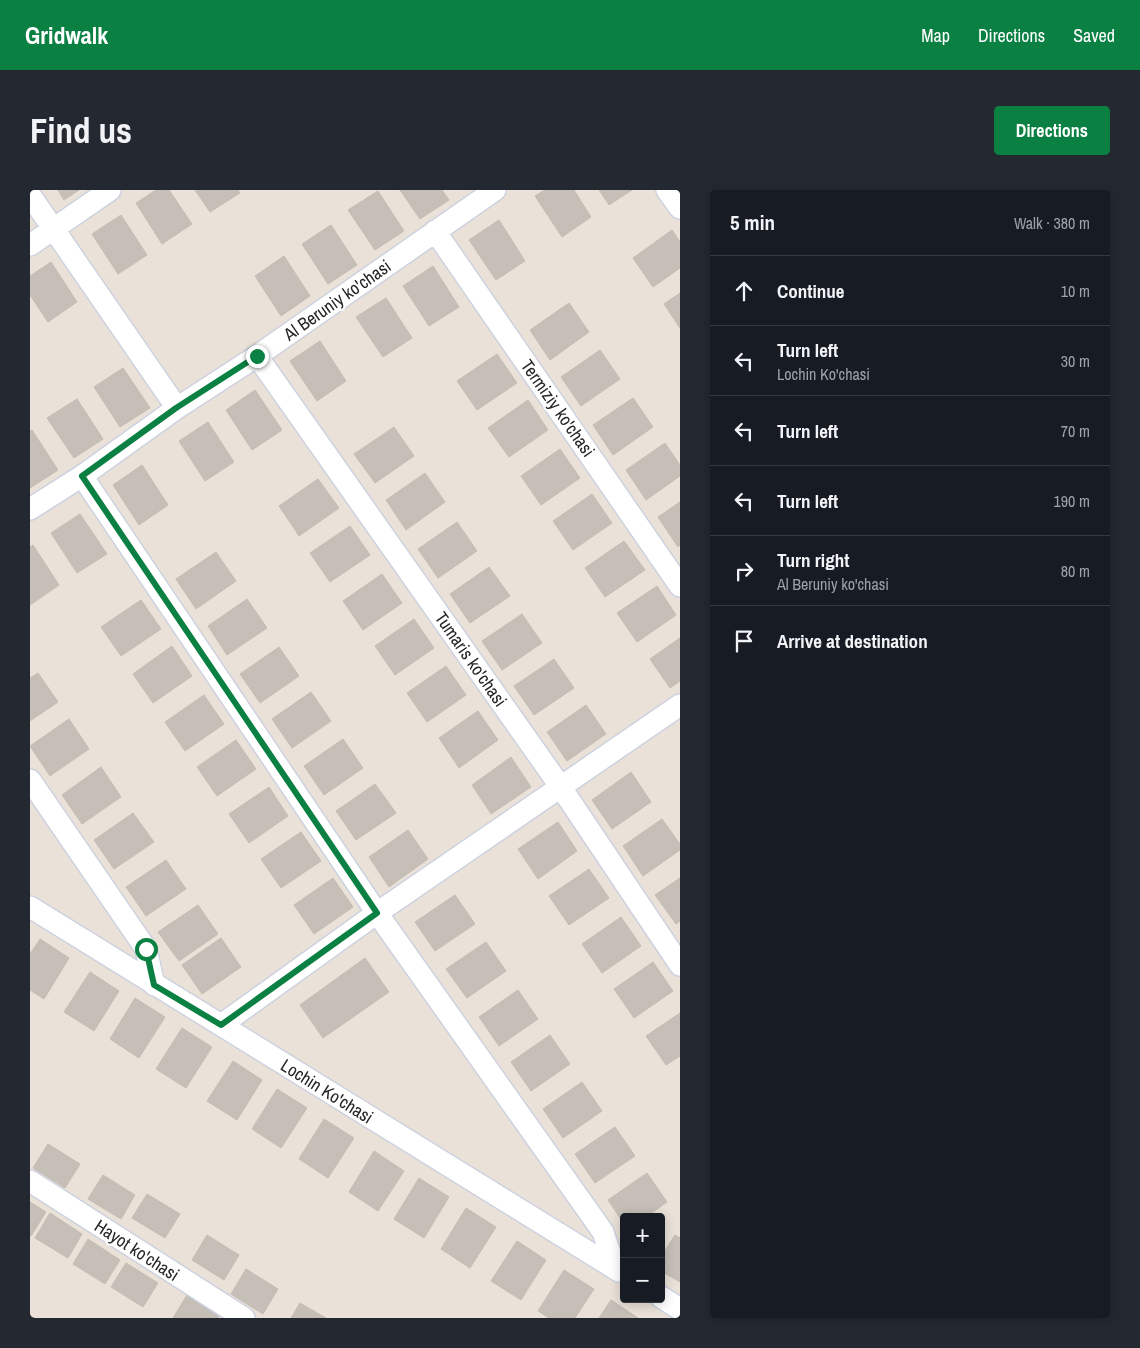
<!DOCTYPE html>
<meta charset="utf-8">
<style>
:root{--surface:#171b24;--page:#242831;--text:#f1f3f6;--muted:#9ea1a6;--line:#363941;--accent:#0b8043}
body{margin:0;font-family:"Archivo Narrow",sans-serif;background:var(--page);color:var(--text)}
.controls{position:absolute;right:15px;bottom:15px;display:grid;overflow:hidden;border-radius:5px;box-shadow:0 2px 12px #0003}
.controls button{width:45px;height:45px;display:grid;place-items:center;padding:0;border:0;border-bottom:1px solid var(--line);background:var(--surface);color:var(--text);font:25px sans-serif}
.stop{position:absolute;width:15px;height:15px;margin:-11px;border:4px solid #0b8043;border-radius:50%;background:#fff}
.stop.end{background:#0b8043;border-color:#fff;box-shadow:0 1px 5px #0008}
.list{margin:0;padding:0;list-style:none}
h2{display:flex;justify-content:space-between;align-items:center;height:65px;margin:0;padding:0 20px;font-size:21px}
h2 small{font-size:16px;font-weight:400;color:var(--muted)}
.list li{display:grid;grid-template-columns:32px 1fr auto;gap:15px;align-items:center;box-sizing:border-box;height:70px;padding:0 20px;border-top:1px solid var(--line)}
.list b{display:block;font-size:19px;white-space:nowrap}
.list p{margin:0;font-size:16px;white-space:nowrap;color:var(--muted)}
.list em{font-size:16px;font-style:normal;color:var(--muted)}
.icon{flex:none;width:28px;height:28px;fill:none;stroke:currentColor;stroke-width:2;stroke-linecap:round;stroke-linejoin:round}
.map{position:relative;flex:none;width:650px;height:1128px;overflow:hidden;border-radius:5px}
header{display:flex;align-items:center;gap:30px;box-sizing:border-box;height:70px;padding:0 25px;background:var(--accent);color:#fff}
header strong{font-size:24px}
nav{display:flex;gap:28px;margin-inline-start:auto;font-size:18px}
.intro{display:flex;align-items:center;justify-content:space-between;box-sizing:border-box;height:120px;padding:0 30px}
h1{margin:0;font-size:35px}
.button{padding:12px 22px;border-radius:5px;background:var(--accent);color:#fff;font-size:18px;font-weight:700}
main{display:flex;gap:30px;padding:0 30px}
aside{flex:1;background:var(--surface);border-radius:5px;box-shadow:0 2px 12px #0003}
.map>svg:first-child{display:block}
</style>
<header>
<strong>Gridwalk</strong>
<nav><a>Map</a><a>Directions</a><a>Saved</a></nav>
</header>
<div class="intro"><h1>Find us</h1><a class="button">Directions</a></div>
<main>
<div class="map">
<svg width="650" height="1128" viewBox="0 0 650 1128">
<rect width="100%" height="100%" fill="#eae2d8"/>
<!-- building -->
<path fill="#c5bfb8" stroke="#c4bdb3" d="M 28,0 L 49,0 L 34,10 Z
M 126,0 L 139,0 L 162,34 L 132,54 L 106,13 Z
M 165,0 L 208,0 L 210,3 L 180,22 Z
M 370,0 L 412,0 L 419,10 L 390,29 Z
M 515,0 L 544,0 L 561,27 L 532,47 L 505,6 Z
M 569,0 L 602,0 L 579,15 Z
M 348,1 L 374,41 L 345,60 L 318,20 Z
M 91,25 L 117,65 L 88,84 L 62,44 Z
M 469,30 L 495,71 L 466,90 L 439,50 Z
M 301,35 L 327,75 L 298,94 L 272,54 Z
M 642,40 L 650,52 L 650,78 L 623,97 L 603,68 Z
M 254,66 L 280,106 L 251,126 L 225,86 Z
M 21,72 L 47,112 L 18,132 L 0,105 L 0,86 Z
M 403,76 L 429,117 L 399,136 L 373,96 Z
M 650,103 L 650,138 L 634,114 Z
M 356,108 L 382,148 L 353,167 L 326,127 Z
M 539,113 L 559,142 L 520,170 L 500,140 Z
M 290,151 L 316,191 L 287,211 L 260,171 Z
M 570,160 L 590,189 L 551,216 L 531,187 Z
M 467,164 L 487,193 L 447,220 L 427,191 Z
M 93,178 L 120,218 L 90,237 L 64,197 Z
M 225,200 L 252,240 L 222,260 L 196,220 Z
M 603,208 L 623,237 L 583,265 L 563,235 Z
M 47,209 L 73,249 L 44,268 L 17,228 Z
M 498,210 L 518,240 L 479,267 L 458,238 Z
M 178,232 L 204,272 L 175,291 L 149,251 Z
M 364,237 L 384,266 L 345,293 L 324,264 Z
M 2,240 L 28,280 L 0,298 L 0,241 Z
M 635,253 L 650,275 L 650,286 L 616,310 L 596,280 Z
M 530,259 L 550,288 L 511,315 L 491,286 Z
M 112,275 L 138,315 L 109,335 L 83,295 Z
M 395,283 L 415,312 L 376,340 L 356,310 Z
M 288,289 L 309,318 L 269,346 L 249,316 Z
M 562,304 L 582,333 L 543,360 L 523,331 Z
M 650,312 L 650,355 L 648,357 L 628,327 Z
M 50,324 L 77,364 L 47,383 L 21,343 Z
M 427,332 L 447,361 L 408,388 L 388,359 Z
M 320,336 L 340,365 L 300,392 L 280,363 Z
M 594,351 L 615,380 L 575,407 L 555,378 Z
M 3,355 L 29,395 L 0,415 L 0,357 Z
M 186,362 L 206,391 L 166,419 L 146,389 Z
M 459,377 L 480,406 L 440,433 L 420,404 Z
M 352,384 L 372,413 L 333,440 L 313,411 Z
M 627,396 L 646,425 L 607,452 L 587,423 Z
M 217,409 L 237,438 L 197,465 L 178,436 Z
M 111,410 L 131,439 L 91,466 L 71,437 Z
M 492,424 L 512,453 L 472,480 L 452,451 Z
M 384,429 L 404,458 L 365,485 L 345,456 Z
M 650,448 L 650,491 L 640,498 L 620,469 Z
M 142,456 L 162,486 L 123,513 L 103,484 Z
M 249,457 L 269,486 L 230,513 L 210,484 Z
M 524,469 L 544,498 L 504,525 L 484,496 Z
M 416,476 L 436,505 L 397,532 L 377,503 Z
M 8,483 L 28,512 L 0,531 L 0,488 Z
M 281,502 L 301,531 L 262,558 L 242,529 Z
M 174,505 L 194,534 L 155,561 L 135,532 Z
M 556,515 L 576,544 L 537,571 L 517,542 Z
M 448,521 L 468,550 L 429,578 L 409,548 Z
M 39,529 L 59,559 L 20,586 L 0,556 Z
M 313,549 L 333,578 L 294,605 L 274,576 Z
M 206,550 L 226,579 L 187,606 L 167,577 Z
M 481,567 L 501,597 L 461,624 L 442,595 Z
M 71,577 L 91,607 L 52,634 L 32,605 Z
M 601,582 L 621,612 L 582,639 L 562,610 Z
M 345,594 L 366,623 L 326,650 L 306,621 Z
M 239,597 L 258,626 L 219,653 L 199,624 Z
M 103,623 L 124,652 L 84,679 L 64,650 Z
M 632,629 L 650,654 L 650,660 L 613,686 L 593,656 Z
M 528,632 L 547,661 L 508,689 L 488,659 Z
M 378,640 L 398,669 L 359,697 L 339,667 Z
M 271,642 L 291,671 L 251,698 L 231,669 Z
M 136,670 L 156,699 L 116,726 L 96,697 Z
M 559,679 L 579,708 L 539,735 L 519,706 Z
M 303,688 L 323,717 L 284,744 L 264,715 Z
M 650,688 L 650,731 L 646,734 L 625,705 Z
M 425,705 L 445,734 L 405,761 L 385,732 Z
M 168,715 L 188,744 L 149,771 L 128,742 Z
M 591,727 L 611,756 L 572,783 L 552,754 Z
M 191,748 L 211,777 L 172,804 L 152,775 Z
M 10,749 L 39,768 L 14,809 L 0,800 L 0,764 Z
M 456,752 L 476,781 L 437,808 L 416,779 Z
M 335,768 L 359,802 L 293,848 L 270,815 Z
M 623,772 L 643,801 L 604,828 L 584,799 Z
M 60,782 L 89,801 L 64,841 L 34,822 Z
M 488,800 L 508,829 L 469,856 L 449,827 Z
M 105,808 L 135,827 L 109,868 L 80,849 Z
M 650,823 L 650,866 L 636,875 L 616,846 Z
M 152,838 L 182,857 L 156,898 L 126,879 Z
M 520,845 L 540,874 L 501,901 L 481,872 Z
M 203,871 L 232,890 L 207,930 L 177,911 Z
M 552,892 L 572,921 L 533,948 L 513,919 Z
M 247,899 L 277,918 L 251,958 L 222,939 Z
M 294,929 L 324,948 L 298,988 L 269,969 Z
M 585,937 L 605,966 L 565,993 L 545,964 Z
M 18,954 L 50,974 L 35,998 L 3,978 Z
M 344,961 L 374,981 L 348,1021 L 319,1002 Z
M 617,983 L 637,1012 L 616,1027 L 594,1027 L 594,1034 L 578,1010 Z
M 73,985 L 105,1005 L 91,1029 L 58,1009 Z
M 389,988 L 419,1007 L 394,1048 L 364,1029 Z
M 117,1004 L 150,1024 L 135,1048 L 102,1028 Z
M 0,1012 L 16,1022 L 1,1046 L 0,1046 Z
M 436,1018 L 466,1037 L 440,1078 L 411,1059 Z
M 20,1023 L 52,1044 L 38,1068 L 5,1048 Z
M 177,1045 L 209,1065 L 194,1090 L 162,1070 Z
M 645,1045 L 650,1048 L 650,1092 L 631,1081 L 631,1067 Z
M 58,1049 L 90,1070 L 75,1094 L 43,1074 Z
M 487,1051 L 516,1070 L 491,1110 L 461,1091 Z
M 96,1073 L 128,1093 L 113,1117 L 81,1097 Z
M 216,1079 L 248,1099 L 233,1124 L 201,1104 Z
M 534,1080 L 564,1099 L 545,1128 L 519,1128 L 508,1121 Z
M 157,1105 L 189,1125 L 188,1128 L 143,1128 Z
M 581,1110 L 608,1128 L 569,1128 Z
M 270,1113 L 296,1128 L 261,1128 Z"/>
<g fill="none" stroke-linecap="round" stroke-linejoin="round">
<!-- minor casing -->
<g stroke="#ced2e0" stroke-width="24">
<path id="minor" d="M 637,0 L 650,18
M 0,5 L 147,218
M 405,41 L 650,396
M 0,55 L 80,0
M 227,166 L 530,596 L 650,775
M 52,286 L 347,723 L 573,1042 L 585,1078
M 0,319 L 52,286 L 147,218 L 227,166 L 465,0
M 0,590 L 116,759 L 124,795
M 0,717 L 589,1081
M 191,835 L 347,723 L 650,515
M 0,991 L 214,1128
M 631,1107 L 650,1119"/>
</g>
<!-- minor -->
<use href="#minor" stroke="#fff" stroke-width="21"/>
</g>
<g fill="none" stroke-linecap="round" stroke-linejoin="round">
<!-- route -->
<path stroke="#0b8043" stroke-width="6" d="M 116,759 L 124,795 L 191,835 L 347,723 L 52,286 L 146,218 L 227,166"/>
</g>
<g text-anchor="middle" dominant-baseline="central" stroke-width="4.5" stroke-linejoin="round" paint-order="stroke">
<!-- street labels -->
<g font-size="18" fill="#272727" stroke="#fff">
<text transform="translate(307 110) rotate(-35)">Al Beruniy ko'chasi</text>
<text transform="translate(528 218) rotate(55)">Termiziy ko'chasi</text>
<text transform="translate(441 469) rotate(55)">Tumaris ko'chasi</text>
<text transform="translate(297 901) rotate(32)">Lochin Ko'chasi</text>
<text transform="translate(107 1060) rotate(33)">Hayot ko'chasi</text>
</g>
</g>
</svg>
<div class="controls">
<button>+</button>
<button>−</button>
</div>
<div class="stop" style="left:116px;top:759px"></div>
<div class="stop end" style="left:227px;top:166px"></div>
</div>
<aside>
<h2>5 min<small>Walk · 380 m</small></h2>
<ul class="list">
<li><svg class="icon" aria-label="ahead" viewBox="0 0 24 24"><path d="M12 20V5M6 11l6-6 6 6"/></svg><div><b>Continue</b></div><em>10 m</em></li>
<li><svg class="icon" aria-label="left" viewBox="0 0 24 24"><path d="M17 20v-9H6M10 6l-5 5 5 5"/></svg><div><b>Turn left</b><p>Lochin Ko'chasi</p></div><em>30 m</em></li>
<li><svg class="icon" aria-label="left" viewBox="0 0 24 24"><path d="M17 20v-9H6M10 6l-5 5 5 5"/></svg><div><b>Turn left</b></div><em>70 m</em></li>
<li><svg class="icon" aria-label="left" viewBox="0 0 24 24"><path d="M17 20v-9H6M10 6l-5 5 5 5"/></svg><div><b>Turn left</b></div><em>190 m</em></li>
<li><svg class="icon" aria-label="right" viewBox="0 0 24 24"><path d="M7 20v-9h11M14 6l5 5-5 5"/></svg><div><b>Turn right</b><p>Al Beruniy ko'chasi</p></div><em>80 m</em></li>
<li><svg class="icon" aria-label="arrive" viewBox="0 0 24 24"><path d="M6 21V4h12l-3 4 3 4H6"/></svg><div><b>Arrive at destination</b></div></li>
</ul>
</aside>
</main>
